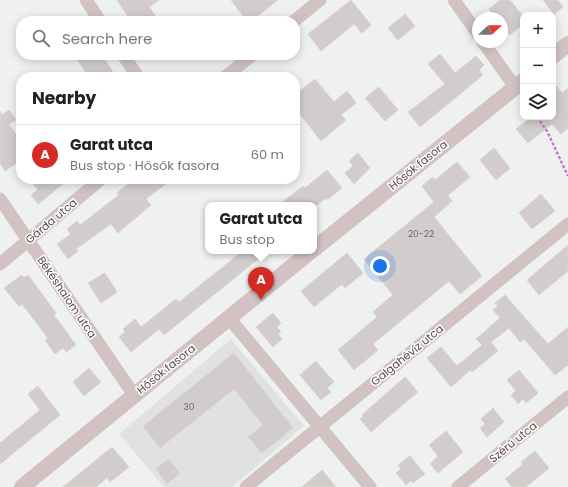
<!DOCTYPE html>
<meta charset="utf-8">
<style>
:root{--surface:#fff;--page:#f6f6f6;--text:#222;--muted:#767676;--line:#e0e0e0;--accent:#d52b24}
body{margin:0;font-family:Poppins,sans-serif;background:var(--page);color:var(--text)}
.controls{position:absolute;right:12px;top:12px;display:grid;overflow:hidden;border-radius:8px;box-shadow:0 2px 10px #0003}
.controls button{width:36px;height:36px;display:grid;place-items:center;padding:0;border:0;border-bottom:1px solid var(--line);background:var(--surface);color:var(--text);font:20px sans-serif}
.compass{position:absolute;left:472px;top:12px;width:36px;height:36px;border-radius:50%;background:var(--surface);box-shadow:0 2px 10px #0003;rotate:69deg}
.you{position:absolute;left:380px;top:266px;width:14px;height:14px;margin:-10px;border:3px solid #fff;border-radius:50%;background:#1a73e8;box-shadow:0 0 0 6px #1a73e833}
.badge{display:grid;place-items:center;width:26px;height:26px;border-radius:50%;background:var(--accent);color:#fff;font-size:13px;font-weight:700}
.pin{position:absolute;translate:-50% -33px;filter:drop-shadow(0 1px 2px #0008)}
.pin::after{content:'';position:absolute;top:21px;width:14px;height:12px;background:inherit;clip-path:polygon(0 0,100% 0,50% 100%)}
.popup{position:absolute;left:205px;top:202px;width:112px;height:52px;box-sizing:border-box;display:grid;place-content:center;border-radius:8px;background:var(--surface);filter:drop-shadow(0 1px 3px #0005);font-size:13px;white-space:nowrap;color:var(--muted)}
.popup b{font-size:15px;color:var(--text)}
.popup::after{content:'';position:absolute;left:50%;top:100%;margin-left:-8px;border:8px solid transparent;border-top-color:var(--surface)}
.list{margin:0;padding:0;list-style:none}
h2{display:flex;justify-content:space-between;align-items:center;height:52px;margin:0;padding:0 16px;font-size:17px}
h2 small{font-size:13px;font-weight:400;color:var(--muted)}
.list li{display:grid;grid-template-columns:26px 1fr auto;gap:12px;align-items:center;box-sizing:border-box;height:60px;padding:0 16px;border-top:1px solid var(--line)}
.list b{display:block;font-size:15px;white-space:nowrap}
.list p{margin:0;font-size:13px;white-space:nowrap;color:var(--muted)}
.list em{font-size:13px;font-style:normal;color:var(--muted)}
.icon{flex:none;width:22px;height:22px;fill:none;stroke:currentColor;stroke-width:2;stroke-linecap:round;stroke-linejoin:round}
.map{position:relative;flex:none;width:568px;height:487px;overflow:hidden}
.search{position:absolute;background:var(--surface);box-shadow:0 2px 10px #0003;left:16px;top:16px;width:284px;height:44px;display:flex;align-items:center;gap:10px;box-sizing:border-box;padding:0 14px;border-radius:16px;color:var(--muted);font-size:15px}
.panel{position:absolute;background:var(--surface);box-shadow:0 2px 10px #0003;left:16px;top:72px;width:284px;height:112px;border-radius:16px}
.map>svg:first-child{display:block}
</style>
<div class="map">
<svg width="568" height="487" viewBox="0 0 568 487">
<rect width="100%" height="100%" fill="#eef1ef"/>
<!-- education -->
<path fill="#dfe2e0" d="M 231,339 L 304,426 L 232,487 L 164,487 L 119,434 Z"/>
<!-- building -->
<path fill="#d3cccc" stroke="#d9d4d2" d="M 117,0 L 159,0 L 149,7 L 159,21 L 131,21 Z
M 231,0 L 278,0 L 251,21 L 247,21 Z
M 351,0 L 371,25 L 362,33 L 354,24 L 321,51 L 308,34 Z
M 500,0 L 510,0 L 523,16 L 523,24 L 510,35 L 502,25 L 502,18 L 496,18 L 489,9 Z
M 543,0 L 558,0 L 563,7 L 554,14 Z
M 405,14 L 415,26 L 398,40 L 388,28 Z
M 440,54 L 455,73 L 476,56 L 484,65 L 479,70 L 483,75 L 420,127 L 408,112 L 445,84 L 428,64 Z
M 74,55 L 102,55 L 116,77 L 89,77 Z
M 315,79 L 334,102 L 347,91 L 356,103 L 341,115 L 346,120 L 321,141 L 295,108 L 295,95 Z
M 553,82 L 562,93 L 568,88 L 568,128 L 561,134 L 552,124 L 528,143 L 516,129 L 531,117 L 553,117 Z
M 379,87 L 398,110 L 385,121 L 365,98 Z
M 9,110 L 16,120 L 9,124 L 21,142 L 21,149 L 16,152 L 21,160 L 5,171 L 0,163 L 0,111 L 2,115 Z
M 494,148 L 510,168 L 496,180 L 480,160 Z
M 358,153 L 370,168 L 354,184 L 345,173 L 353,166 L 349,161 Z
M 457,162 L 470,177 L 448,195 L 452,201 L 434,217 L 482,276 L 460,294 L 449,281 L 373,344 L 378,350 L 354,370 L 338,350 L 377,317 L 373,312 L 393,295 L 364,259 L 434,202 L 422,186 L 433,177 L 435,180 Z
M 327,170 L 342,188 L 327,200 L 326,198 L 317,205 L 279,205 L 303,186 L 305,188 Z
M 29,179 L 69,179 L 38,204 L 31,195 L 38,190 Z
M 134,179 L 172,179 L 146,199 L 151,205 L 118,233 L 111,224 L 76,249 L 78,251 L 68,259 L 57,244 L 71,234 L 67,229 L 77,221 L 80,225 L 119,195 L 117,193 Z
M 541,194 L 555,211 L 532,229 L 519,213 Z
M 568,245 L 568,271 L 539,295 L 527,280 Z
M 243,251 L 268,251 L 164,335 L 159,329 L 131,352 L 119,337 L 125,332 L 123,329 L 135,319 L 141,327 L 176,299 L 179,302 Z
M 347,253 L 363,273 L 345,288 L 342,284 L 314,307 L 301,291 Z
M 105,273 L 117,292 L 101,303 L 88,283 Z
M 22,275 L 24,278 L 28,275 L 56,313 L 54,315 L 76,345 L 66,352 L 63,348 L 55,354 L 45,340 L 48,338 L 22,304 L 19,306 L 4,288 Z
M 505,295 L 548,344 L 568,327 L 568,365 L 555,375 L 524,339 L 520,342 L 509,328 L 491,342 L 498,351 L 472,372 L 470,370 L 451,387 L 427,358 L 441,347 L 457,366 L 482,345 L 476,339 L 500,318 L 493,310 L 498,306 L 495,303 Z
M 273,313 L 281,323 L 277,327 L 281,331 L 278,334 L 282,339 L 273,347 L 256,327 Z
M 234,353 L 293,428 L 262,453 L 248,437 L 263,425 L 234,389 L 160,448 L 143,426 Z
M 316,361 L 334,382 L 327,388 L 331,392 L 321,400 L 300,375 Z
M 89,368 L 101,382 L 84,396 L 73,382 Z
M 519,370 L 538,393 L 526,403 L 523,399 L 518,404 L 511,395 L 516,391 L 507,380 Z
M 405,377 L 418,392 L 371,432 L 360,419 L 363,416 L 362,415 Z
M 38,386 L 60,415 L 0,464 L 0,443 L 40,410 L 28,394 Z
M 493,408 L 504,422 L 487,437 L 480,428 L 485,424 L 481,419 Z
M 446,431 L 463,452 L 438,473 L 430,464 L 438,456 L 429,445 Z
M 112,447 L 129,467 L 110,482 L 107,478 L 96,487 L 63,487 Z
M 535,451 L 549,468 L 526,487 L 512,487 L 505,479 L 523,464 L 521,462 Z
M 410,456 L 425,474 L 413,483 L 411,481 L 406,485 L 396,473 L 401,469 L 398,465 Z
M 168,459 L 180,473 L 167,484 L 156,469 Z
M 322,470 L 336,487 L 302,487 Z"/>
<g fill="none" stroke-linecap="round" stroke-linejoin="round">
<!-- path -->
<path stroke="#c679c8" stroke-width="2.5" stroke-dasharray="3 2" stroke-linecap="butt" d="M 537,117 L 547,131 L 568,176"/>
<!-- minor -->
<path stroke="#d2c2c3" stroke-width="13" d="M 86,0 L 100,21
M 454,0 L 478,34
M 294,21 L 320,0
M 483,42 L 515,87
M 123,55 L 138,77
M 225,77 L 252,55
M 0,199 L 134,395
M 0,264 L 101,179
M 229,318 L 370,487
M 246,487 L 568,224
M 458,487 L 568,397"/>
<!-- tertiary -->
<path stroke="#d2c2c3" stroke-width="16" d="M 553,56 L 568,44
M 314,249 L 523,81
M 22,487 L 311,251"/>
</g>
<g text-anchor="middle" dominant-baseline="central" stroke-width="3" stroke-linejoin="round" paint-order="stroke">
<!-- number labels -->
<g font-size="9" fill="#786869">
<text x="421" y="234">20-22</text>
<text x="189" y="407">30</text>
</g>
<!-- street labels -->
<g font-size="11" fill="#5a4748" stroke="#fff">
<text transform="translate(418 165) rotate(-39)">Hősök fasora</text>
<text transform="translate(51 221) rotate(-40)">Gárda utca</text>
<text transform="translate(67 297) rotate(56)">Békéshalom utca</text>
<text transform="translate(407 355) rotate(-39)">Galgahévíz utca</text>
<text transform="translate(166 369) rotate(-39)">Hősök fasora</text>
<text transform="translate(513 442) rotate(-39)">Szérű utca</text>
</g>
</g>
</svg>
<div class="controls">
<button>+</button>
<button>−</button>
<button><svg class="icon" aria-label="layers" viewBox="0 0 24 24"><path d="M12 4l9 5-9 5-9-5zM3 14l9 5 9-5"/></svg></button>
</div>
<svg class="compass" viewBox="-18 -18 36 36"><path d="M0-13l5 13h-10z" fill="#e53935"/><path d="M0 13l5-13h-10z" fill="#767676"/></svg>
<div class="you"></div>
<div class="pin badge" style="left:261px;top:300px">A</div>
<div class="popup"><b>Garat utca</b>Bus stop</div>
<div class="search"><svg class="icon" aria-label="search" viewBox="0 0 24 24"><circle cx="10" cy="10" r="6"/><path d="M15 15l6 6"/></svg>Search here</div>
<section class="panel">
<h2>Nearby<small></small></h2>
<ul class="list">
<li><span class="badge">A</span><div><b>Garat utca</b><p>Bus stop · Hősök fasora</p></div><em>60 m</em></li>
</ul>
</section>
</div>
